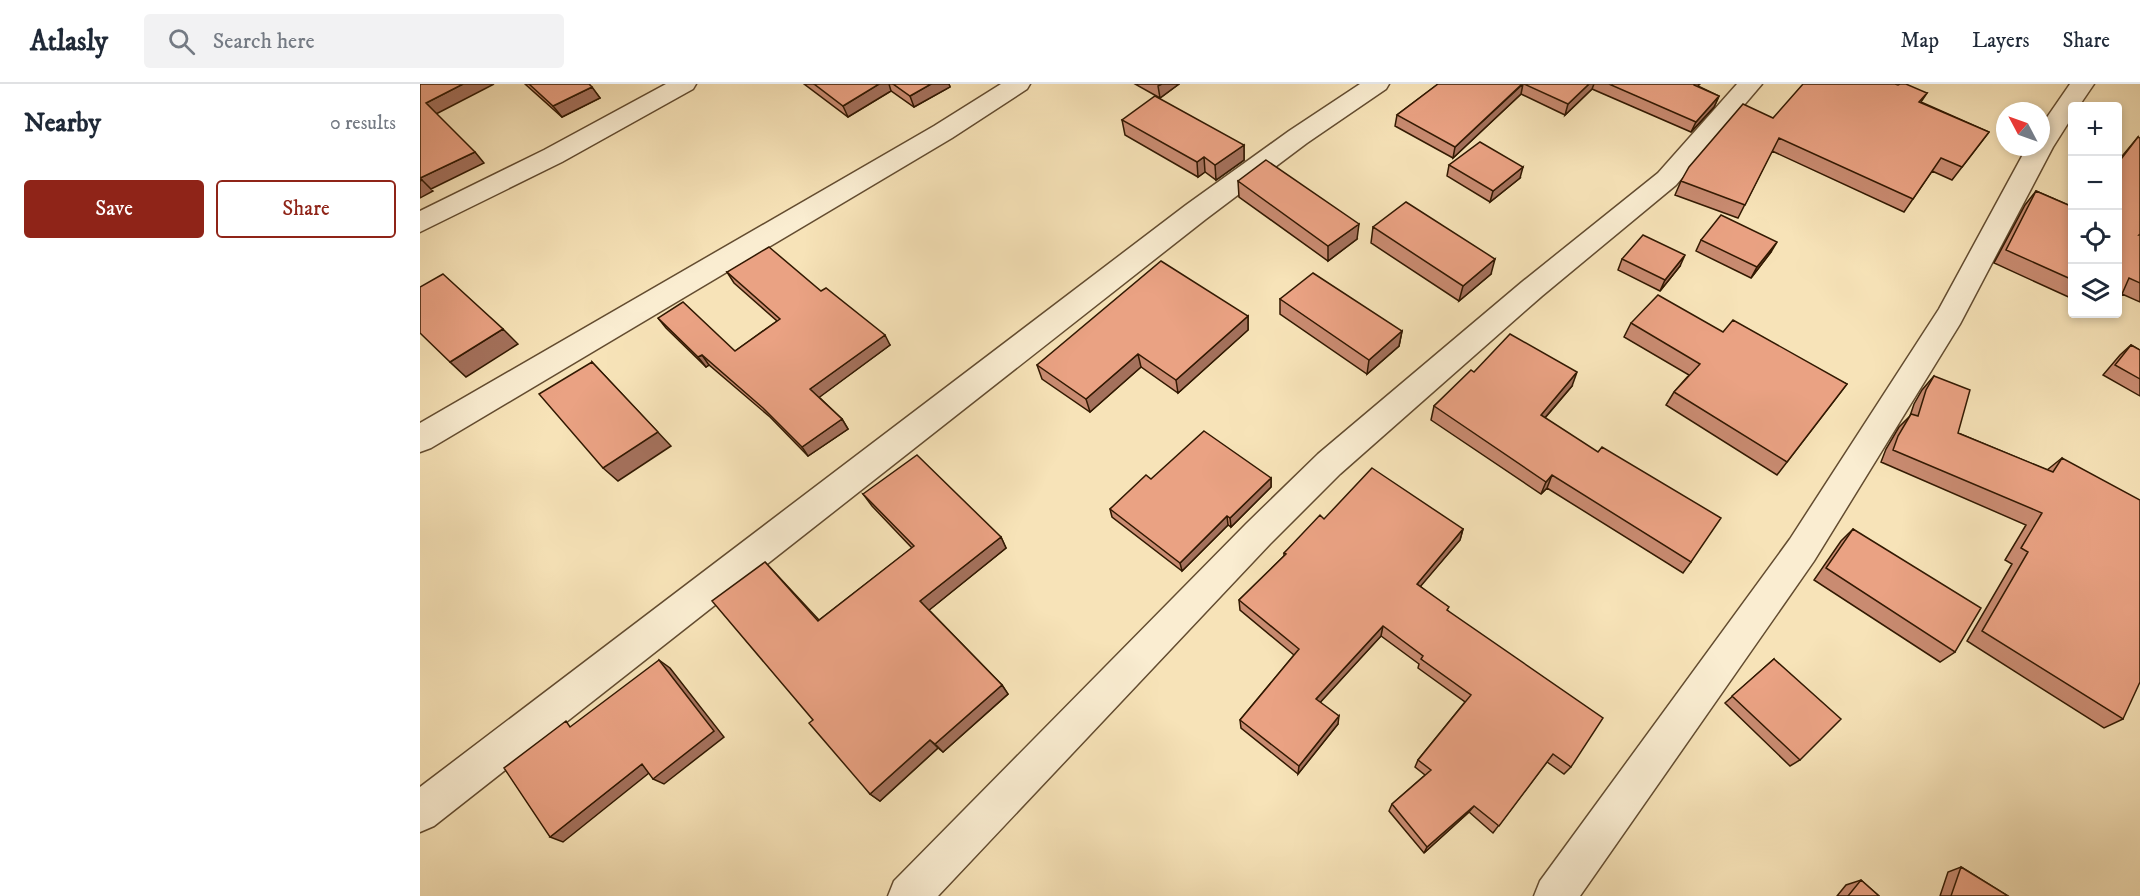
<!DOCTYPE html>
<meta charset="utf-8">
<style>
:root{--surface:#fff;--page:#f2f2f3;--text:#1f2937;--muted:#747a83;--line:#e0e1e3;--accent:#8f2418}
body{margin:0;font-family:"IM FELL DW Pica",serif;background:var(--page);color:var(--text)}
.controls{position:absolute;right:18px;top:18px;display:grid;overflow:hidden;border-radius:6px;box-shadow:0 3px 9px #0003}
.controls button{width:54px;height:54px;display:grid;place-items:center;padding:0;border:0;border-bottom:2px solid var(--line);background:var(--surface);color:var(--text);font:30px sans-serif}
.compass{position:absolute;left:1576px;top:18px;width:54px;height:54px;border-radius:50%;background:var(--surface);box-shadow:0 3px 9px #0003;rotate:311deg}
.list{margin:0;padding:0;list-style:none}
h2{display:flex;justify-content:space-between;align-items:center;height:78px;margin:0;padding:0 24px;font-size:26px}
h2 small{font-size:20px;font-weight:400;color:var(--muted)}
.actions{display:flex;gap:12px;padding:18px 24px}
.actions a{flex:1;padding:14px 0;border:2px solid var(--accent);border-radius:6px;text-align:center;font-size:21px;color:var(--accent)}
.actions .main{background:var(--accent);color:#fff}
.icon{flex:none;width:33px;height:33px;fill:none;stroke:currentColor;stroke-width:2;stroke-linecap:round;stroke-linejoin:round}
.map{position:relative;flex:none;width:1720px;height:812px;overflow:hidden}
header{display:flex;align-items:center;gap:36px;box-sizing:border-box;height:84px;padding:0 30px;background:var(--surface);border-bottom:2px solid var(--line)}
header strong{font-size:28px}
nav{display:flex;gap:33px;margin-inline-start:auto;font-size:21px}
.search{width:420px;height:54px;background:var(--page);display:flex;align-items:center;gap:15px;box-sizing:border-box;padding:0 21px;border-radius:6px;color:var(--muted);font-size:22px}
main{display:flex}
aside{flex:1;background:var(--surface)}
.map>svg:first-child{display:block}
</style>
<header>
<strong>Atlasly</strong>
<div class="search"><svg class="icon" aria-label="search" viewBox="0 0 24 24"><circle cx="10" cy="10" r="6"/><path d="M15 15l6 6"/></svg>Search here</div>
<nav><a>Map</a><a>Layers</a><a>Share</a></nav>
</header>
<main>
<aside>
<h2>Nearby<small>0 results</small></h2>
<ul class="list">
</ul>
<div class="actions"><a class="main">Save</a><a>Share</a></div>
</aside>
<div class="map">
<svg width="1720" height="812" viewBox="0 0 1720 812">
<rect width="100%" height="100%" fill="#f7e3b8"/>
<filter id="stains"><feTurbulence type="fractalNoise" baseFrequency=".00333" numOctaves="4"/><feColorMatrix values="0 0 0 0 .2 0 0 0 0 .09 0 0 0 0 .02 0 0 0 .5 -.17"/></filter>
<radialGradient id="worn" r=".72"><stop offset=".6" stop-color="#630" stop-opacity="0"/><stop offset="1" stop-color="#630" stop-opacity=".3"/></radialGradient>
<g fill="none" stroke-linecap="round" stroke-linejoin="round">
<!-- minor casing -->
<g stroke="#634c30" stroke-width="3">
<path id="minor" d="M 246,0 L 276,0 L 273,5 L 142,78 L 0,148 L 0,127 L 124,66 Z
M 581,0 L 610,0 L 607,5 L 532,54 L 11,364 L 0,368 L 0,339 L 514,42 Z
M 940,0 L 969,0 L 966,5 L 887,59 L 786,135 L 14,742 L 0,748 L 0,703 L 766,121 L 869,47 Z
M 1317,0 L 1342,0 L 1256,101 L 1122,212 L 920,390 L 850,460 L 518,812 L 468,812 L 474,797 L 826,440 L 898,370 L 1102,198 L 1238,89 Z
M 1650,0 L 1674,0 L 1659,22 L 1652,22 L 1652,33 L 1633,63 L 1540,240 L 1394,477 L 1160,812 L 1114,812 L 1120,797 L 1370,455 L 1519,225 L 1607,63 L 1621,63 L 1621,42 Z"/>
</g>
<!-- minor -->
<use href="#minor" fill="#faedd1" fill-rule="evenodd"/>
</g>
<!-- wall -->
<path fill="#c98b71" stroke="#321902" stroke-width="1.5" d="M 105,0 L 169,0 L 180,14 L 142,33 Z
M 384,0 L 529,0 L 530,3 L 494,23 L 471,7 L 428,33 Z
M 715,0 L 759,0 L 740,14 Z
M 1018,0 L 1280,0 L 1278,2 L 1299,12 L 1294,23 L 1271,48 L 1172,5 L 1145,31 L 1101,10 L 1033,74 L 975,42 L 977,31 Z
M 1507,9 L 1501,18 L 1569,48 L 1532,96 L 1512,87 L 1484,128 L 1352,67 L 1318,134 L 1255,111 L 1261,97 L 1353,34 Z
M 702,36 L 824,61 L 824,76 L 796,96 L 785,88 L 778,93 L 705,51 Z
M 1718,53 L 1719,151 L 1720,151 L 1720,218 L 1702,210 L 1698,218 L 1698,77 Z
M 1029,81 L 1100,94 L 1070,118 L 1027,92 Z
M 818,97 L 937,155 L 908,177 L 819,113 Z
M 1616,107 L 1653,123 L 1653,215 L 1574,179 L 1605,121 Z
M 953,143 L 1071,190 L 1039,217 L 951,159 Z
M 1281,156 L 1351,168 L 1331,194 L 1276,167 Z
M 1202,175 L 1260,182 L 1240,207 L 1198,186 Z
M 307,188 L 401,207 L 470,261 L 399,313 L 422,335 L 428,345 L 388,372 L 350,333 L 289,281 L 286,283 L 246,244 L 238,234 L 315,267 L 357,237 L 314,199 Z
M 860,215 L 982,247 L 979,262 L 947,290 L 860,230 Z
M 828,232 L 828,246 L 758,309 L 721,283 L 670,328 L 622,295 L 617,281 Z
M 1211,239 L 1303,248 L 1427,300 L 1357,391 L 1246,321 L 1254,308 L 1269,291 L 1204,253 Z
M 1711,261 L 1720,266 L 1720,312 L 1683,291 L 1700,271 Z
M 1054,288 L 1152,302 L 1125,334 L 1271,478 L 1263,489 L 1127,404 L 1121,410 L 1011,336 L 1014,322 Z
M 1514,292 L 1538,349 L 1627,386 L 1642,374 L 1703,635 L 1684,644 L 1547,557 L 1592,480 L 1585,476 L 1606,441 L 1461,378 L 1466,365 L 1479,343 L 1490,332 L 1494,320 L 1502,306 Z
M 851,394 L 851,403 L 811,443 L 808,441 L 762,487 L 692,433 L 690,425 L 731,395 Z
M 443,410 L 581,453 L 586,464 L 509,526 L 582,601 L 588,610 L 523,668 L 518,664 L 460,717 L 450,710 L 393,636 L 345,478 L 399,536 L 492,464 L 452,422 Z
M 904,435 L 1043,445 L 1040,456 L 1000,502 L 1028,527 L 1151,683 L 1144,690 L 1127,678 L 1073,749 L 1049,728 L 1004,769 L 969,727 L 972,720 L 1005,691 L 995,683 L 998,676 L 1045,618 L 998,584 L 999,580 L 961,552 L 900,618 L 918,640 L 878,690 L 821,644 L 820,636 L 874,571 L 820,526 L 819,516 L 864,472 L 864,469 Z
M 1433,445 L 1535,568 L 1520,578 L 1394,496 L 1421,457 Z
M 1354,575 L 1380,676 L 1370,682 L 1305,619 Z
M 1541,783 L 1588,812 L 1520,812 L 1528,788 Z
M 1441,796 L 1459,812 L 1417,812 L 1426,801 Z"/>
<!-- shaded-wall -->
<path fill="#a4715c" stroke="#321902" stroke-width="1.5" d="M 43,0 L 74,0 L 16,30 L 6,19 Z
M 459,0 L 469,0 L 471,7 L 428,33 L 423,22 Z
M 511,0 L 529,0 L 530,3 L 494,23 L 490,12 Z
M 742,0 L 759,0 L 740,14 L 738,2 Z
M 1103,0 L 1101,10 L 1033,74 L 1035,63 Z
M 1169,0 L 1174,0 L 1172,5 L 1145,31 L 1148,20 Z
M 172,3 L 180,14 L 142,33 L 133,22 Z
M 1299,12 L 1294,23 L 1271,48 L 1276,38 Z
M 824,61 L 824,76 L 796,96 L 795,81 Z
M 55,68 L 64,79 L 11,105 L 0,94 Z
M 784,73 L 785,88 L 778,93 L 777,78 Z
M 1103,83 L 1100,94 L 1070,118 L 1073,107 Z
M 2,96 L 13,107 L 0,114 L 0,97 Z
M 939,140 L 937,155 L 908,177 L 908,162 Z
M 1357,158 L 1351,168 L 1331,194 L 1337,183 Z
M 1265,171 L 1260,182 L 1240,207 L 1245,196 Z
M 1075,175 L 1071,190 L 1039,217 L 1043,202 Z
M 828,232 L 828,246 L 758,309 L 756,296 Z
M 83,245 L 98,260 L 46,293 L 30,278 Z
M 982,247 L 979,262 L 947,290 L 949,276 Z
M 465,251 L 470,261 L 397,315 L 390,305 Z
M 718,270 L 721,283 L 670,328 L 666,315 Z
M 282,271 L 289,281 L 286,283 L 278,273 Z
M 172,278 L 251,362 L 198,397 L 183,384 Z
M 1157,288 L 1152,302 L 1116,344 L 1121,331 Z
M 422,335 L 428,345 L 388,372 L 382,363 Z
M 1132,391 L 1127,404 L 1121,410 L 1126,398 Z
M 851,394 L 851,403 L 811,443 L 810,434 Z
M 807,432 L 808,441 L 762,487 L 760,479 Z
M 1043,445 L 1040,456 L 994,510 L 997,500 Z
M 581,453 L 586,464 L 508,527 L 500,517 Z
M 963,542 L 961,552 L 896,623 L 896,615 Z
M 239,576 L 250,584 L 304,653 L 244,700 L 233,695 Z
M 582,601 L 588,610 L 523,668 L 515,660 Z
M 919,632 L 918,640 L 878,690 L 879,682 Z
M 510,656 L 518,664 L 460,717 L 450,710 Z
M 222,680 L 234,685 L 143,758 L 130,753 Z
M 1054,722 L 1049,728 L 1004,769 L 1007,763 Z"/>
<!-- building -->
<path fill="#eaa283" stroke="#321902" stroke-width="1.5" d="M 0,0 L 43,0 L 6,19 L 55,68 L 0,94 L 2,96 L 0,97 Z
M 109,0 L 169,0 L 172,3 L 133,22 Z
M 394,0 L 459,0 L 423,22 Z
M 473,0 L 511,0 L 490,12 Z
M 1018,0 L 1102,0 L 1035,63 L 977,31 Z
M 1104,0 L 1169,0 L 1148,20 Z
M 1189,0 L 1274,0 L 1274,1 L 1299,12 L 1276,38 Z
M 1383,0 L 1475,0 L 1478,1 L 1480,0 L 1486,0 L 1507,9 L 1499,18 L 1569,48 L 1542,83 L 1521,74 L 1493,115 L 1359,54 L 1325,121 L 1261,97 L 1269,83 L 1323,20 L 1353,34 Z
M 735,12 L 824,61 L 795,81 L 784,73 L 777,78 L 702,36 Z
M 1718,53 L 1720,54 L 1720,150 L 1719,151 L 1720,151 L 1720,199 L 1709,194 L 1699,217 L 1698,216 L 1698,79 Z
M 1060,58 L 1103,83 L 1073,107 L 1029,81 Z
M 846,76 L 939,140 L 908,162 L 818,97 Z
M 1616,107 L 1653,123 L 1653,196 L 1586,166 Z
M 986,118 L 1075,175 L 1043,202 L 953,143 Z
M 1301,131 L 1357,158 L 1337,183 L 1281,156 Z
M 1223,151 L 1265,171 L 1245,196 L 1202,175 Z
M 349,163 L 401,207 L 406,204 L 465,251 L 390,305 L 422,335 L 382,363 L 343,324 L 282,271 L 278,273 L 238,234 L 263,218 L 315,267 L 360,235 L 307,188 Z
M 741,177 L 828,232 L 756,296 L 718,270 L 666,315 L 617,281 Z
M 893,189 L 982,247 L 949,276 L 860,215 Z
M 23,190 L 83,245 L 30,278 L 0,249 L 0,203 Z
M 1238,211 L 1303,248 L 1313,236 L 1427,300 L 1367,378 L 1254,308 L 1280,280 L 1211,239 Z
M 1090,250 L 1157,288 L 1121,331 L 1178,368 L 1182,363 L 1301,434 L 1271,478 L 1132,391 L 1126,398 L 1014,322 L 1051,286 L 1054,288 Z
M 1711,261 L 1720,266 L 1720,295 L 1695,281 Z
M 172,278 L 238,348 L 183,384 L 119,310 Z
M 1514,292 L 1550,306 L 1538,349 L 1633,388 L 1642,374 L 1720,416 L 1720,598 L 1703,635 L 1562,547 L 1608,468 L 1601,464 L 1622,429 L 1473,366 L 1478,352 L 1491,330 L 1498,332 L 1506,306 Z
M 784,347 L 851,394 L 810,434 L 807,432 L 760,479 L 690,425 L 726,391 L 731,395 Z
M 497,371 L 581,453 L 500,517 L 582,601 L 515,660 L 510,656 L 450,710 L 389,639 L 393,636 L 292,517 L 345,478 L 398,537 L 494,462 L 443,410 Z
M 952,384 L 1043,445 L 997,500 L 1029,523 L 1027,526 L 1183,634 L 1151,683 L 1133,670 L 1079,742 L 1054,722 L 1007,763 L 972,720 L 1011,686 L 998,676 L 1051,611 L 1001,575 L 1003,572 L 963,542 L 896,615 L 919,632 L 879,682 L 820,636 L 879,565 L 819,516 L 866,470 L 864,469 L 900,431 L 904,435 Z
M 1433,445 L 1561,524 L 1535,568 L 1406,484 Z
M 1354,575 L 1421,635 L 1380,676 L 1312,612 Z
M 239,576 L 294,647 L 233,695 L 222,680 L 130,753 L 84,684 L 146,637 L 150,643 Z
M 1541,783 L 1588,812 L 1531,812 Z
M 1441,796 L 1459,812 L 1428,812 Z"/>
<rect width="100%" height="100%" filter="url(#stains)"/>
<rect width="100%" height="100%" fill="url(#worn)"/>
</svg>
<div class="controls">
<button>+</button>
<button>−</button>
<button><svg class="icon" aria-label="locate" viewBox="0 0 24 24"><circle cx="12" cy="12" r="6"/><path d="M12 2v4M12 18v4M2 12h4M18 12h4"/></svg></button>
<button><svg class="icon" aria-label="layers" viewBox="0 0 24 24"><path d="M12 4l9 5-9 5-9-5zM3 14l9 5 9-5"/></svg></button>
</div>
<svg class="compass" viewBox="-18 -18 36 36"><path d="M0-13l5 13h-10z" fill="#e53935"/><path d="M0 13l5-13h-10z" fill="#747a83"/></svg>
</div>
</main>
